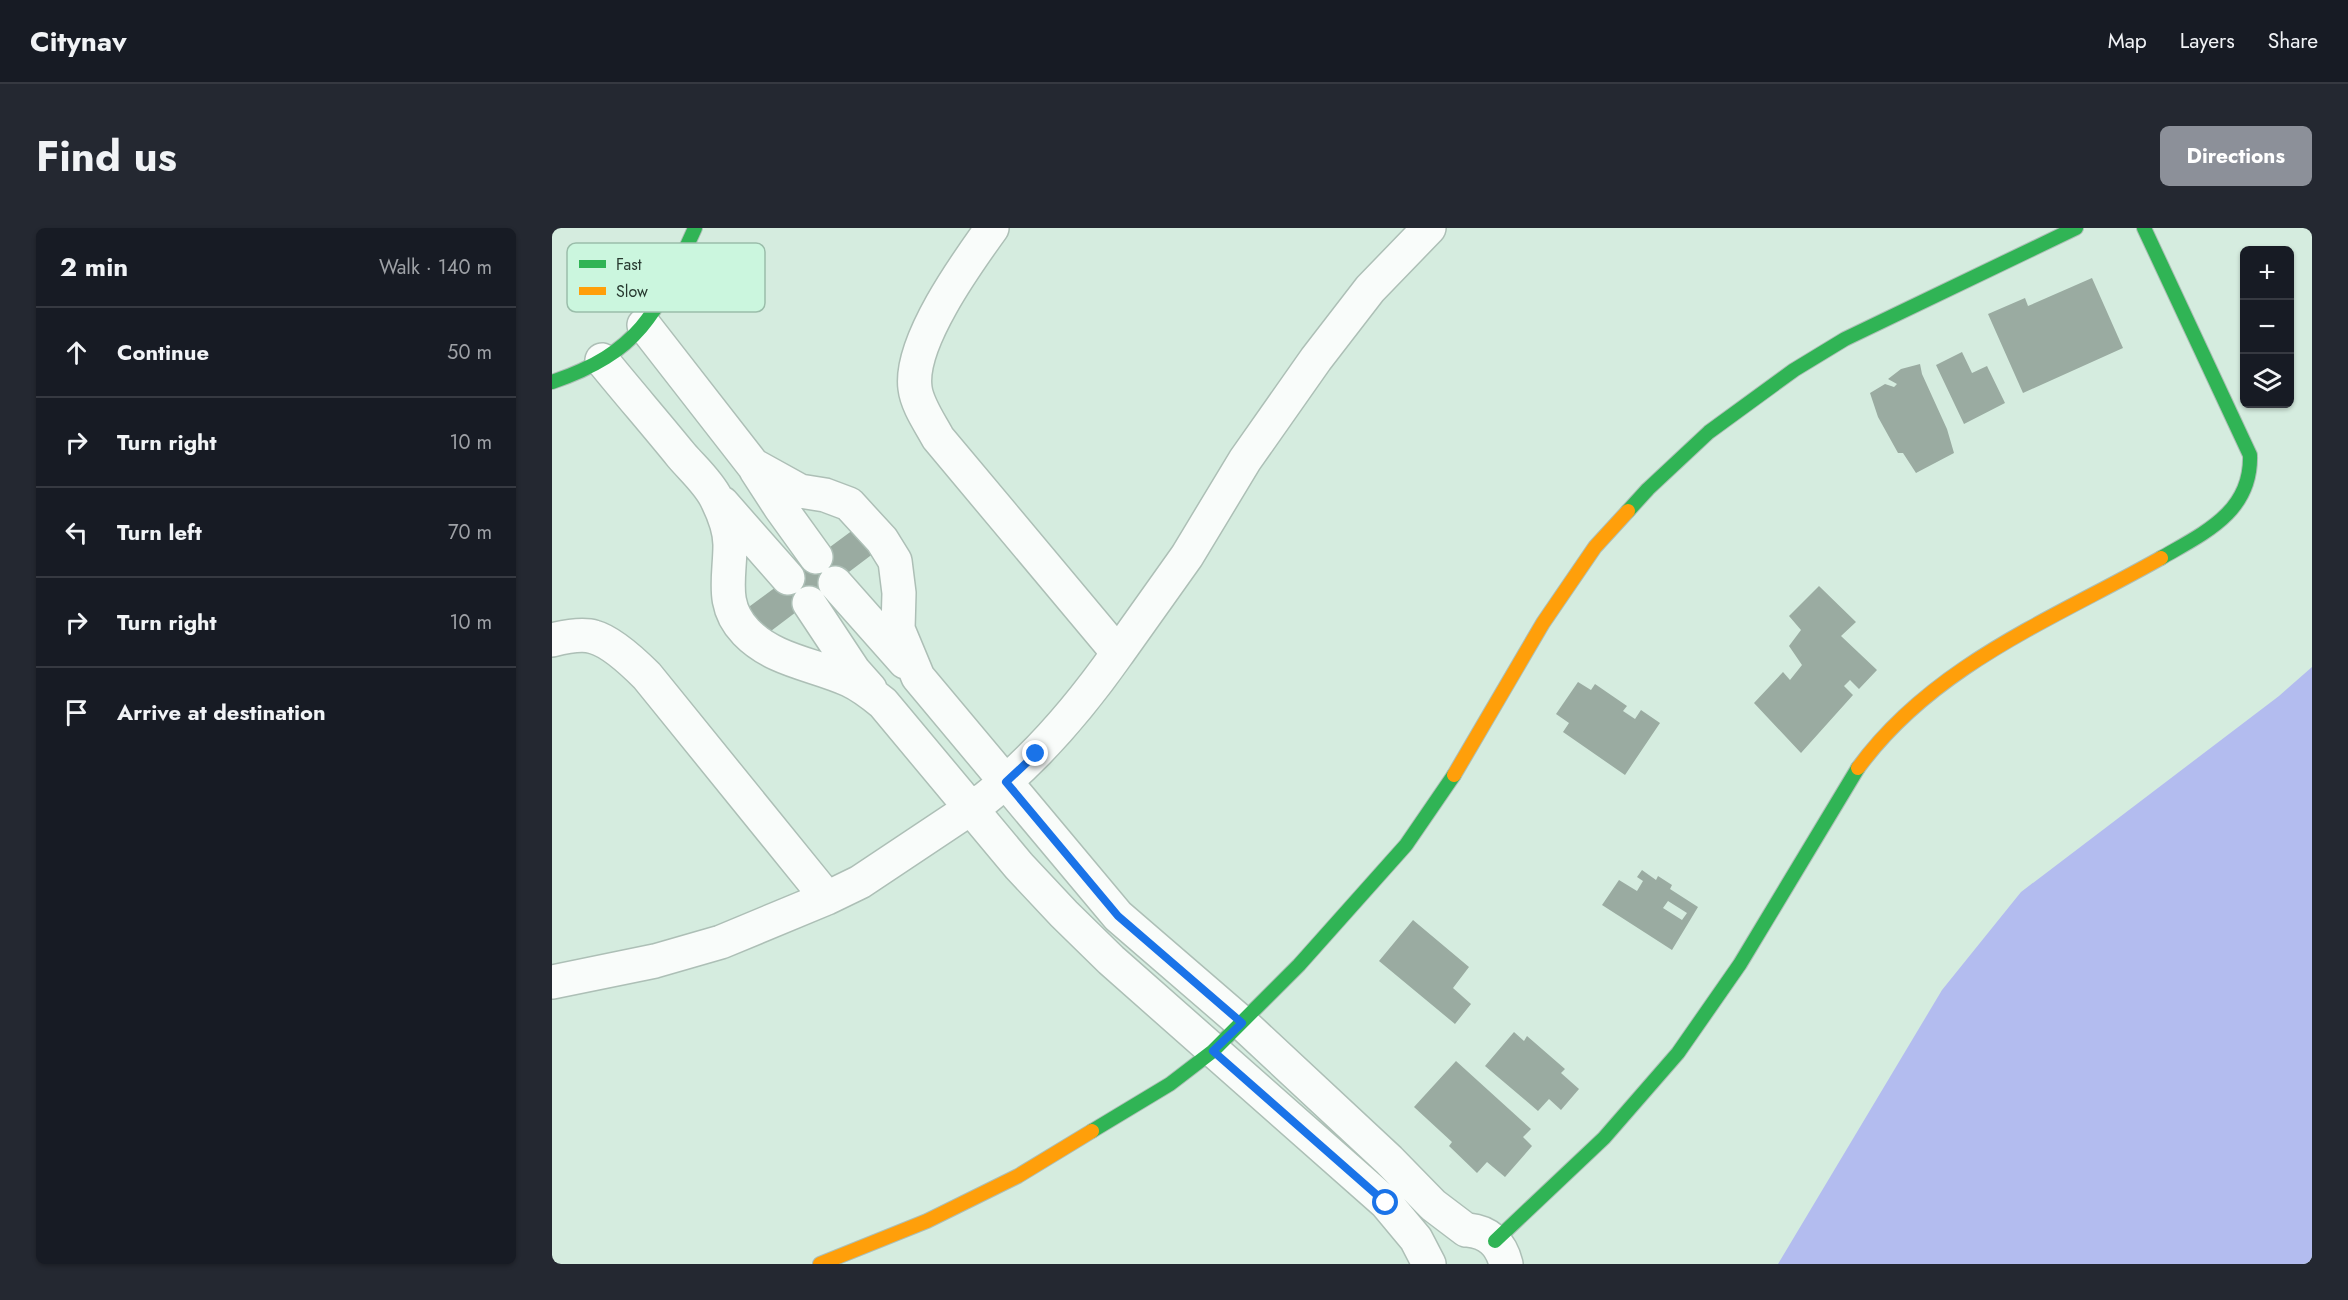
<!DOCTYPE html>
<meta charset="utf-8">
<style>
:root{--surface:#171b24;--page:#242831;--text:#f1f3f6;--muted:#9ea1a6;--line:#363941;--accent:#8c9099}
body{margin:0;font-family:Jost,sans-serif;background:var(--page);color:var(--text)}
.controls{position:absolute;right:18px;top:18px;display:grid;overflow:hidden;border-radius:9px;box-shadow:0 2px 4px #0004}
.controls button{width:54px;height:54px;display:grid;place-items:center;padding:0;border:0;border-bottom:2px solid var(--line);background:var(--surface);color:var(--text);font:30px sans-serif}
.stop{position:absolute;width:18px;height:18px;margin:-14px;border:4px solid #1a73e8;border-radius:50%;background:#fff}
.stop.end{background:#1a73e8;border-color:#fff;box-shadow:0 2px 6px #0008}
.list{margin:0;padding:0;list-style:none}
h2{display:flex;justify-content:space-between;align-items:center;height:78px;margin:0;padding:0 24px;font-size:26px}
h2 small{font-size:20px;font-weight:400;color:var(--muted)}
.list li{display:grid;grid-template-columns:39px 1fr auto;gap:18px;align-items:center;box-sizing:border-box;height:90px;padding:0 24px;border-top:2px solid var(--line)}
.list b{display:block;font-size:22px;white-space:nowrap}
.list em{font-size:20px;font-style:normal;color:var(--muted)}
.icon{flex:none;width:33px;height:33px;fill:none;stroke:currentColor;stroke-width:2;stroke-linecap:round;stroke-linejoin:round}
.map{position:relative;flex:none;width:1760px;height:1036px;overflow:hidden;border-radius:9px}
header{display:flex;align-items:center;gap:36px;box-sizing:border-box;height:84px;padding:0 30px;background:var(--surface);border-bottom:2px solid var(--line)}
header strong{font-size:28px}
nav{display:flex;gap:33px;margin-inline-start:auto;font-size:21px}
.intro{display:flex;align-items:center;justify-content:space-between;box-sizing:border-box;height:144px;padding:0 36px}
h1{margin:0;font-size:42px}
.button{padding:15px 27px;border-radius:9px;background:var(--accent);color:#fff;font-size:21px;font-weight:700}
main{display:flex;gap:36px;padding:0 36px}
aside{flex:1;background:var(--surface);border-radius:9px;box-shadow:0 2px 4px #0004}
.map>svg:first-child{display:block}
</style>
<header>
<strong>Citynav</strong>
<nav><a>Map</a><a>Layers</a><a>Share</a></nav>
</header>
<div class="intro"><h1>Find us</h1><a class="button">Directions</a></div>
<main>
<aside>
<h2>2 min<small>Walk · 140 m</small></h2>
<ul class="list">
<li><svg class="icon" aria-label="ahead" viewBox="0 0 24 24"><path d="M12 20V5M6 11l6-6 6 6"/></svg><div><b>Continue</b></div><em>50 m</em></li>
<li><svg class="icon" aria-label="right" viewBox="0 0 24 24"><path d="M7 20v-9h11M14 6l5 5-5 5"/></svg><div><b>Turn right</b></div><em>10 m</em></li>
<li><svg class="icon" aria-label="left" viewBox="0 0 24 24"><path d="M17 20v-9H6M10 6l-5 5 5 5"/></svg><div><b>Turn left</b></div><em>70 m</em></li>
<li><svg class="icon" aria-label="right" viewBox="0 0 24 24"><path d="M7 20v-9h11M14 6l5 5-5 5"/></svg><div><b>Turn right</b></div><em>10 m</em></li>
<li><svg class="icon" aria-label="arrive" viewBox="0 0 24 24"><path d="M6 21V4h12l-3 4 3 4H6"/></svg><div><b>Arrive at destination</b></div></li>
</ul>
</aside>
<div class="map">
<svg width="1760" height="1036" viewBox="0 0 1760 1036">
<rect width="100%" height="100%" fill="#d5ecdf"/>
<!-- water -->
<path fill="#b3bcef" d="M 1760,439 L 1760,1036 L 1226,1036 L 1390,762 L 1469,664 L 1727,468 Z"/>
<!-- building -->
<path fill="#9aaba1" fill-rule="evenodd" d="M 1540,50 L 1571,120 L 1471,165 L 1436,86 L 1473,70 L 1476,78 Z
M 1410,124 L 1420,145 L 1435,138 L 1453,175 L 1412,196 L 1384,137 Z
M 1368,136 L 1370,146 L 1395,201 L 1402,225 L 1364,245 L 1351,225 L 1346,225 L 1326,189 L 1318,165 L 1333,156 L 1342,159 L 1345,156 L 1336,151 L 1349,141 Z
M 305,299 L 322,325 L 215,406 L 194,381 Z
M 1267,358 L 1304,394 L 1289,408 L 1325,442 L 1307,461 L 1298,452 L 1292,458 L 1301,467 L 1249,525 L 1202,475 L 1231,444 L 1238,452 L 1250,437 L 1237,418 L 1249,402 L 1237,388 Z
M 1026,454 L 1039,462 L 1043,456 L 1075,478 L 1071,483 L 1083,491 L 1089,482 L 1108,495 L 1073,547 L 1011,504 L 1017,495 L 1004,486 Z
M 1090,642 L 1104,652 L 1106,648 L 1120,657 L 1118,661 L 1146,679 L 1120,722 L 1050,677 L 1067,652 L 1085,663 L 1091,653 L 1085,649 ZM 1116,673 L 1135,685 L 1130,692 L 1111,680 Z
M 861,692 L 917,739 L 901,760 L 919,776 L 903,796 L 827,733 Z
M 962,804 L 972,813 L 975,808 L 1013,841 L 1009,845 L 1027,861 L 1009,882 L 997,871 L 986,883 L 933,838 Z
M 904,833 L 979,901 L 971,909 L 980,918 L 953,949 L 935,934 L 925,945 L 897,918 L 900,914 L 862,879 Z"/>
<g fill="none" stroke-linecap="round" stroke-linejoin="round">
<!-- street casing -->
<g stroke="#adbfb6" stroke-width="36">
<path id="street" d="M 92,97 L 201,237 L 248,263 L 273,267 L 297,276 L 330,312 L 343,333 L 347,365 L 346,401 L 366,449 L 566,688 L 690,795 L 837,932 L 881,977 L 914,1002
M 50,132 C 76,164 103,195 129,227 C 140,240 156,254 164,270 C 171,284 178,301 178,317 C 178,350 168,377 194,404 C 222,433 262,436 297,452 C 310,458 320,466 331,475 L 467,638 L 512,686 L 559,732 L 834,975 L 864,1011 L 877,1036
M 204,242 L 228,279 L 264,329
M 170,275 L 236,350
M 283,355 L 353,434
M 257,375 L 302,443 L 318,461
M 0,412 C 12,409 30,405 42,409 C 60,414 82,435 95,448 L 275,670
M 566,425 L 635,328 L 693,232 L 764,131 L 818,61 L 877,0
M 0,754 L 103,733 L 169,714 L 275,670 L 308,654 L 434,570 C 486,529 528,479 566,425 L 386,210 C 378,195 365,177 363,160 C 357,115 414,36 440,0
M 916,1002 C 937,1004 949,1016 954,1036"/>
</g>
<!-- fast casing -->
<g stroke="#adbfb6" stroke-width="16">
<path id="fast" d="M 1592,0 L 1698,227 C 1700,284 1652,305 1609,330
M 0,154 C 91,123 106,82 143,0
M 1076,283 L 1096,261 L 1157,204 L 1242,142 L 1293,111 L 1524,0
M 540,903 L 618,856 L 661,823 L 747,737 L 854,617 L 902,547
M 943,1013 L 1052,910 L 1126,825 L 1188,736 L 1306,540"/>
</g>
<!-- slow casing -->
<g stroke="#adbfb6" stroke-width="16">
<path id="slow" d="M 1306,540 C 1381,437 1501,391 1609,330
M 902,547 L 991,395 L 1043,319 L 1076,283
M 268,1036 L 375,993 L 466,948 L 540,903"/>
</g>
<!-- street -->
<use href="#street" stroke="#f9fcfa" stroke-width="33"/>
<!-- fast -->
<use href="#fast" stroke="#30b455" stroke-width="14"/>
<!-- slow -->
<use href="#slow" stroke="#ff9f0a" stroke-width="14"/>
</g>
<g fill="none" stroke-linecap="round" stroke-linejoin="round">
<!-- route -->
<path stroke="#1a73e8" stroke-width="8" d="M 484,526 L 454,554 L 566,688 L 690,795 L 661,823 L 834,975"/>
</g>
<!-- legend -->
<rect x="15" y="15" width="198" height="69" rx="9" fill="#cbf6de" stroke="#9abdaa" stroke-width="1.5"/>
<rect x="27" y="32" width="27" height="8" fill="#30b455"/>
<rect x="27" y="59" width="27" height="8" fill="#ff9f0a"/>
<g font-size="16" fill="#27382f">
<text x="64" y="42">Fast</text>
<text x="64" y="69">Slow</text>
</g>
</svg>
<div class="controls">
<button>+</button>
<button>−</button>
<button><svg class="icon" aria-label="layers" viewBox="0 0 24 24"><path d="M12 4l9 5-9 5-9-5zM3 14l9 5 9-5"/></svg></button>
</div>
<div class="stop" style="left:834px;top:975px"></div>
<div class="stop end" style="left:484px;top:526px"></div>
</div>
</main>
